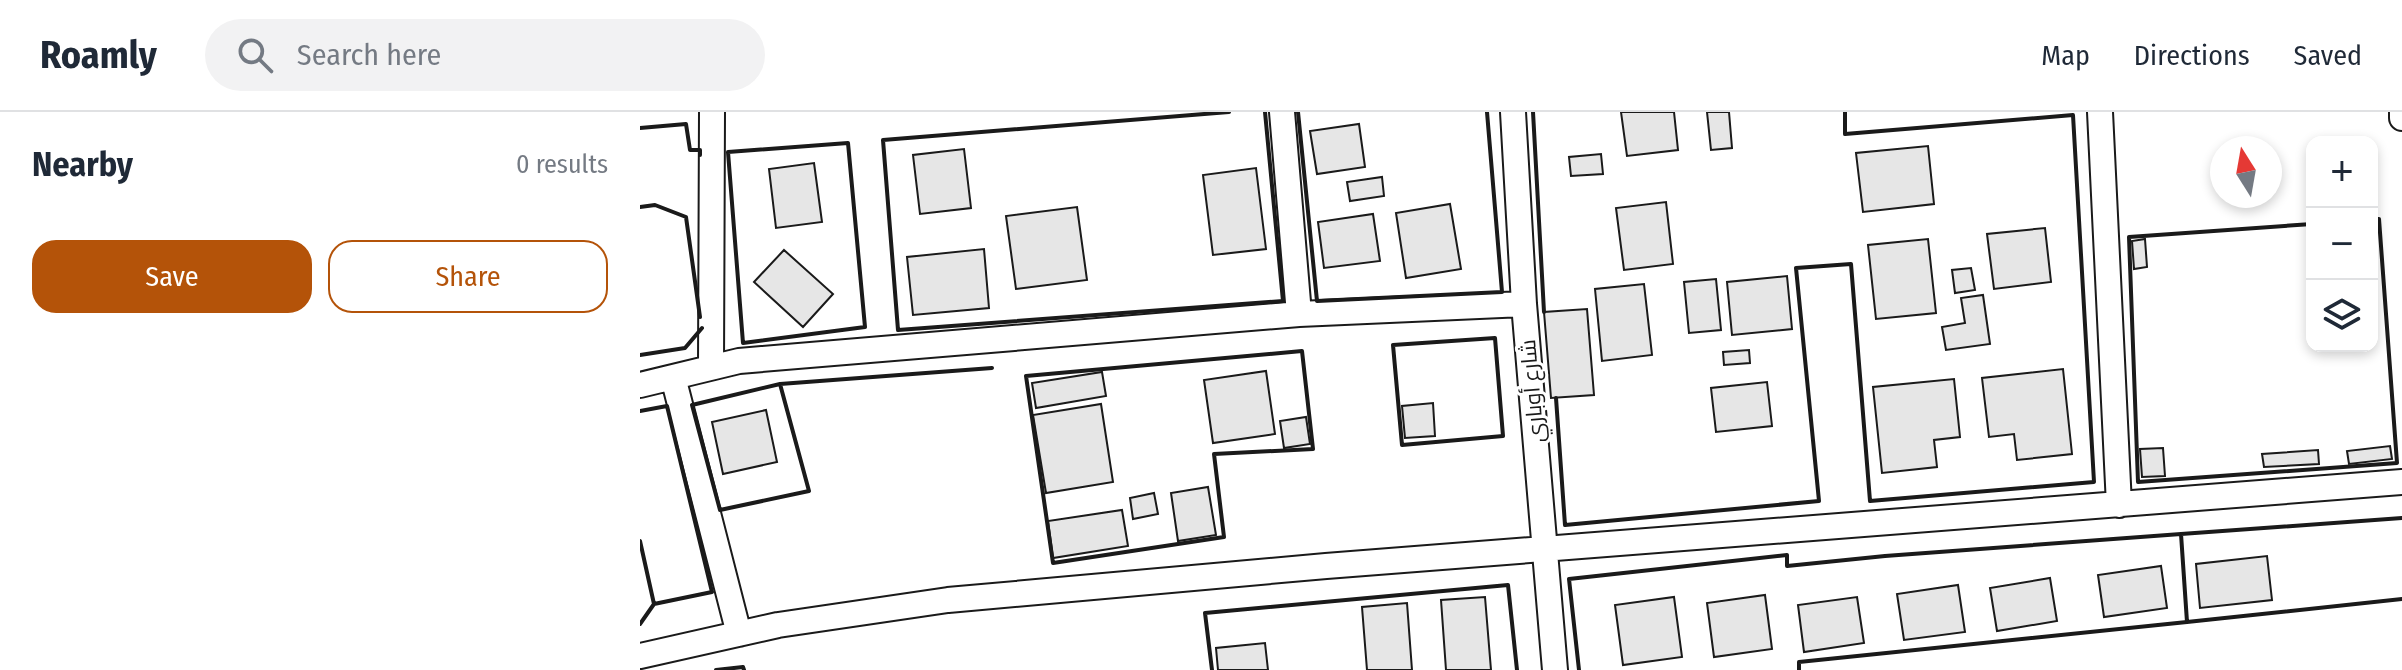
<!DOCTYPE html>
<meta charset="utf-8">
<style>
:root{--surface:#fff;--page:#f2f2f3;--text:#1f2937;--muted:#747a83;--line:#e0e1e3;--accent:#b45309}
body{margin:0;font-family:"Fira Sans Condensed",Cairo,sans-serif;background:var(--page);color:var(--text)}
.controls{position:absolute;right:24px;top:24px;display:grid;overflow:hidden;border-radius:16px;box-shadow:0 4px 12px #0003}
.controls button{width:72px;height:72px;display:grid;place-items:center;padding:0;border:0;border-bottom:2px solid var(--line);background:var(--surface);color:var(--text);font:40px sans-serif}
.compass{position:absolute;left:1570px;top:24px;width:72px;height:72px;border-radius:50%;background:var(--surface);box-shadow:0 4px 12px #0003;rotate:349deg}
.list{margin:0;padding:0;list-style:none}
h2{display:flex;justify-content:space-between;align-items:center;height:104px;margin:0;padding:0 32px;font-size:34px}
h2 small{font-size:26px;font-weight:400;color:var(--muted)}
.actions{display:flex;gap:16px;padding:24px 32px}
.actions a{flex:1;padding:18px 0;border:2px solid var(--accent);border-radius:24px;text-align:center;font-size:28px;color:var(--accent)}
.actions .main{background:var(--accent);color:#fff}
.icon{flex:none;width:44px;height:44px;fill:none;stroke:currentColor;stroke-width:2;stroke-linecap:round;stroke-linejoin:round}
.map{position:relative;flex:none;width:1762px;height:558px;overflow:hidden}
header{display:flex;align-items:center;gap:48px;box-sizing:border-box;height:112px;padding:0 40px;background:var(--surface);border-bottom:2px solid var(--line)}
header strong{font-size:38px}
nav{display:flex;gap:44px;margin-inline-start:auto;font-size:28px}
.search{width:560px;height:72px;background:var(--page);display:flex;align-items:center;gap:20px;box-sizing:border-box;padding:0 28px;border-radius:44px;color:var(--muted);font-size:30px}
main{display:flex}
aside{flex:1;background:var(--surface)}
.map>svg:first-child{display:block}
</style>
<header>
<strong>Roamly</strong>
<div class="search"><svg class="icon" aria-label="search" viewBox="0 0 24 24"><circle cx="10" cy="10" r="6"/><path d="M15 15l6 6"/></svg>Search here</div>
<nav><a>Map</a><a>Directions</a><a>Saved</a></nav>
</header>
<main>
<aside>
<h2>Nearby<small>0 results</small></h2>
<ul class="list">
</ul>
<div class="actions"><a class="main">Save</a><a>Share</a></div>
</aside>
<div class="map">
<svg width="1762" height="558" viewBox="0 0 1762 558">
<rect width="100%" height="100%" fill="#fff"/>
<!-- building -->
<path fill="#e6e6e6" stroke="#1a1a1a" stroke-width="2" d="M 981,0 L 1034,0 L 1038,38 L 987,44 Z
M 1067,0 L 1089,0 L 1092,36 L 1071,38 Z
M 719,12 L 725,55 L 677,62 L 670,19 Z
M 1288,34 L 1294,92 L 1223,100 L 1216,41 Z
M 324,37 L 331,96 L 280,102 L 273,43 Z
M 961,42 L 963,62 L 931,64 L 929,45 Z
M 174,51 L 182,110 L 136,116 L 129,57 Z
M 616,56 L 626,137 L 573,143 L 563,63 Z
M 742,65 L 744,84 L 710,89 L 707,70 Z
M 1026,90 L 1033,152 L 984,158 L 976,96 Z
M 810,92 L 821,157 L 766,166 L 756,101 Z
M 437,95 L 447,168 L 376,177 L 366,104 Z
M 733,102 L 740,149 L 684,156 L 678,110 Z
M 1405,116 L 1411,170 L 1354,177 L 1347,122 Z
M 1288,127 L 1296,201 L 1236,207 L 1228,133 Z
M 1505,127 L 1507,155 L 1494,157 L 1492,129 Z
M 344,137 L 349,196 L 273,203 L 267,145 Z
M 144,138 L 193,182 L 163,215 L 114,170 Z
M 1331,156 L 1335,178 L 1315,181 L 1312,158 Z
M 1147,164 L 1152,217 L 1092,223 L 1087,170 Z
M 1076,167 L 1081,218 L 1049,221 L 1044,170 Z
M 1004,172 L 1012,243 L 962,249 L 955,177 Z
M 1343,183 L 1350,232 L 1306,238 L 1302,215 L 1325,211 L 1321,186 Z
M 947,197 L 954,283 L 911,286 L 904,200 Z
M 1109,238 L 1110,251 L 1084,253 L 1083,240 Z
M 1423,257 L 1432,342 L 1377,348 L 1374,322 L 1349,325 L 1342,266 Z
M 626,259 L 635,322 L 573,331 L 564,268 Z
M 462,260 L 466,284 L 396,296 L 392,271 Z
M 1314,267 L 1320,325 L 1294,328 L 1297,355 L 1242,361 L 1233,275 Z
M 1127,270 L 1132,314 L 1076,320 L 1071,276 Z
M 793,291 L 795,324 L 765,326 L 762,294 Z
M 461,292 L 473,370 L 406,381 L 393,303 Z
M 126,298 L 137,350 L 83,362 L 72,310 Z
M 666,305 L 670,332 L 644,336 L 640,309 Z
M 1750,334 L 1752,347 L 1709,352 L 1707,339 Z
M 1523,336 L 1525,364 L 1502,365 L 1500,337 Z
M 1678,338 L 1679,352 L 1624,355 L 1622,342 Z
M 568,375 L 576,423 L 538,429 L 531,381 Z
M 514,381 L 518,402 L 493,407 L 490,386 Z
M 482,398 L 488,434 L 413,446 L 408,409 Z
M 1627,444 L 1632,488 L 1560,496 L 1556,452 Z
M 1521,454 L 1527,496 L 1464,505 L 1458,463 Z
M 1410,466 L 1417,509 L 1357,519 L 1350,476 Z
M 1318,473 L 1325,520 L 1264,528 L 1257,482 Z
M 1125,483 L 1132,537 L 1074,545 L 1067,491 Z
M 845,485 L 851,558 L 806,558 L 801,488 Z
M 1034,485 L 1042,545 L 983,553 L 975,493 Z
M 1217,485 L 1224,531 L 1164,540 L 1158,493 Z
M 767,491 L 772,558 L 727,558 L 722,495 Z
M 625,531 L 628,558 L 578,558 L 576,536 Z"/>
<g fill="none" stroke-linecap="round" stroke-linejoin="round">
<!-- minor casing -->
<g stroke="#1a1a1a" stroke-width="28">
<path id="minor" d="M 642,0 L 659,202
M 873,0 L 884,192 L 915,558
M 1460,0 L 1479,393
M 1762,0 L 1762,6
M 71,255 L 72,0
M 33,265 L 99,522
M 0,273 L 99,249 L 659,202 L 884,192
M 0,544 L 138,513 L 308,488 L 686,454 L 1762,370"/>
</g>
<!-- minor -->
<use href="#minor" stroke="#fff" stroke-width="24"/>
<!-- wall -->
<path stroke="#1a1a1a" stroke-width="4" d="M 589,0 L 243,28 L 258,218 L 643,189 L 625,0
M 658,0 L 677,189 L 862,180 L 847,0
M 893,0 L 904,200
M 0,16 L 46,12 L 50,38 L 60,38 L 60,43
M 208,31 L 225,215 L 103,231 L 88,40 Z
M 0,95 L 15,93 L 46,105 L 60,205
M 1672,112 L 1489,125 L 1498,370 L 1757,351 L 1739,107 L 1732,107
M 855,226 L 863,324 L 762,333 L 753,233 Z
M 662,239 L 673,337 L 574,342 L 584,425 L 413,451 L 386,264 Z
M 0,243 L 45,236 L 62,216
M 140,272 L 169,379 L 80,398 L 52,293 Z
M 140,272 L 352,256
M 916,286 L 925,413 L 1179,389 L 1156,156 L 1211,152 L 1230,389 L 1454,370 L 1433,3 L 1205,22 L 1205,0
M 0,299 L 27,294 L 72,480 L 14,492
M 1541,422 L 1762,406
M 0,429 L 14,492 L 0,512
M 1547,510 L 1762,487
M 76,558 L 103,555 L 104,558
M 572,558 L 565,501 L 868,473 L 877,558
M 939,558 L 929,467 L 1147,443 L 1147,454 L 1245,444 L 1541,422 L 1547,510 L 1159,550 L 1159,558"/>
</g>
<g text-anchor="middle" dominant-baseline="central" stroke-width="6" stroke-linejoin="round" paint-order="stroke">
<!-- street labels -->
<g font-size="22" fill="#1a1a1a" stroke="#fff">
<text transform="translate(892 279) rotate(-95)">شارع أوباري</text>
</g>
</g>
</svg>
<div class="controls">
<button>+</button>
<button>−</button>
<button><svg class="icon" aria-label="layers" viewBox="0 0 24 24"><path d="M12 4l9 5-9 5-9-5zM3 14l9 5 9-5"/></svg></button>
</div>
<svg class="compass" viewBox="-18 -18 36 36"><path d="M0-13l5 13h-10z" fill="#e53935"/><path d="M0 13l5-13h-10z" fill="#747a83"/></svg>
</div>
</main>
